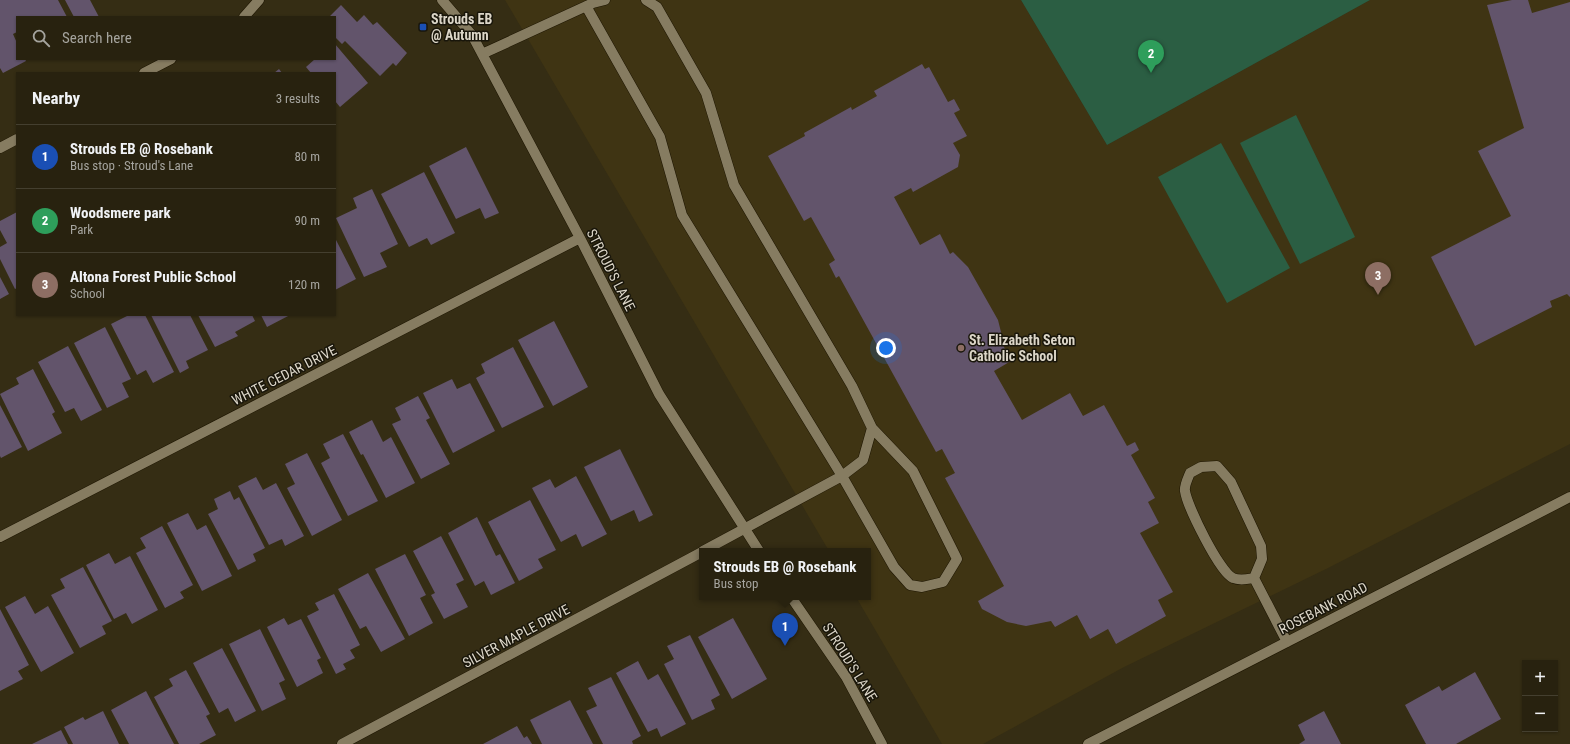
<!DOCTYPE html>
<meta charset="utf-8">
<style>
:root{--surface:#28220f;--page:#342f1d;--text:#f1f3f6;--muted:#a5a49e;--line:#443f2f;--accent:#b45309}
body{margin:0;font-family:"Roboto Condensed",sans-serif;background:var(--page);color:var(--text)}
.controls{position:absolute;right:12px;bottom:12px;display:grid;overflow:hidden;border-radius:0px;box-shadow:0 1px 3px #0004}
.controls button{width:36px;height:36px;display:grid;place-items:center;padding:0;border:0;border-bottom:1px solid var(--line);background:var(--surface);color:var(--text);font:20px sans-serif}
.you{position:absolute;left:886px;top:348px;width:14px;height:14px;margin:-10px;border:3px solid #fff;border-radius:50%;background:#1a73e8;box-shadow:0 0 0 6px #1a73e833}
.badge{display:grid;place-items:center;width:26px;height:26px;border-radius:50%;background:var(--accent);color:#fff;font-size:13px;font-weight:700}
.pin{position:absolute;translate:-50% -33px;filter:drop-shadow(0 1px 2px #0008)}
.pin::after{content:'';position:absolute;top:21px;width:14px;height:12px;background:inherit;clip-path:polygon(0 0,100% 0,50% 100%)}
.popup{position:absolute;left:699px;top:548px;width:172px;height:52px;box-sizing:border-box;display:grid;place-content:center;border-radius:0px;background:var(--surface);filter:drop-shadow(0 1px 3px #0005);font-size:13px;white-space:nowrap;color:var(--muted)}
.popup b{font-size:15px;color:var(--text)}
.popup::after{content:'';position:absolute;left:50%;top:100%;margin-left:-8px;border:8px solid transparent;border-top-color:var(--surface)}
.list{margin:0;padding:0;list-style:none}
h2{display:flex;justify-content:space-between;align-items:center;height:52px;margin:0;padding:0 16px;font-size:17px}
h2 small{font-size:13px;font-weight:400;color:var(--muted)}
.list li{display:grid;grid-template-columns:26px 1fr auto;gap:12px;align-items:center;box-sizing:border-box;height:64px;padding:0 16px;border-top:1px solid var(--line)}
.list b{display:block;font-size:15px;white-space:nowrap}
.list p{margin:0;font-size:13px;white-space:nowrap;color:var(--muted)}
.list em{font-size:13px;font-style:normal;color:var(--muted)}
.icon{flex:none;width:22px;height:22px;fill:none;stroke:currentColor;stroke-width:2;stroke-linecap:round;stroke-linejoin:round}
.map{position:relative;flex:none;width:1570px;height:744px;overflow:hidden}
.search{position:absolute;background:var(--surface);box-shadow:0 1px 3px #0004;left:16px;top:16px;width:320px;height:44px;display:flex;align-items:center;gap:10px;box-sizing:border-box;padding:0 14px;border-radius:0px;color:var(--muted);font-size:15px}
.panel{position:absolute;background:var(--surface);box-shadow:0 1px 3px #0004;left:16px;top:72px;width:320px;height:244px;border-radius:0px}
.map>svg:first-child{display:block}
</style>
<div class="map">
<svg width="1570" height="744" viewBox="0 0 1570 744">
<rect width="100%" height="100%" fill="#352d14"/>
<!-- built -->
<path fill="#3f3413" d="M 505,0 L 1021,0 L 1107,145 L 1370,0 L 1570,0 L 1570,444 L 1328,568 L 1124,667 L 983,744 L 942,744 L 856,597 L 868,597 L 868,551 L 829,551 Z"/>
<!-- green -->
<path fill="#2b5e43" d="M 1021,0 L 1370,0 L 1107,145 Z
M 1296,115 L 1355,237 L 1300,264 L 1240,143 Z
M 1221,143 L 1290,268 L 1227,303 L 1158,177 Z"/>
<!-- building -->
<path fill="#62546b" d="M 0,0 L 58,0 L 67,17 L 17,17 L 17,32 L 13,34 L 17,43 L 17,59 L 25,59 L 26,61 L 3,73 L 0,68 Z
M 65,0 L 90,0 L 99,17 L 74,17 Z
M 1512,0 L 1528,0 L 1532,13 L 1570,2 L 1570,297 L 1567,294 L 1550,301 L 1552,307 L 1475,346 L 1431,257 L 1511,216 L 1478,151 L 1524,128 L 1487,5 Z
M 341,5 L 357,22 L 364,15 L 373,25 L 377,22 L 407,53 L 396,66 L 393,63 L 380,76 L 345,41 L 342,44 L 335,37 L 335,17 L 329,17 Z
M 335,44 L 368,83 L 340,107 L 335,101 L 335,73 L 311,73 L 306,67 L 315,59 L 335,59 Z
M 922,64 L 925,69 L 929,67 L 948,102 L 954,99 L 960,110 L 954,113 L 967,136 L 953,143 L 960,155 L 958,167 L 913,192 L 911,188 L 894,197 L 920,245 L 940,234 L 950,254 L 953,252 L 968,267 L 998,320 L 1003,340 L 1001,341 L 1011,361 L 994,371 L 1022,420 L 1070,393 L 1083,416 L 1104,405 L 1127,446 L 1135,442 L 1139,450 L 1131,455 L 1155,498 L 1148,502 L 1159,523 L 1140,533 L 1173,592 L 1158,600 L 1166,616 L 1116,644 L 1108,629 L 1090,639 L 1077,615 L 1055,627 L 1051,621 L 1026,626 L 1007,622 L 982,609 L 978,601 L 1004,586 L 945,478 L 955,473 L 942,449 L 936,452 L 839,276 L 836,278 L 829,264 L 835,260 L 811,217 L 804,221 L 768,156 L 805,136 L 804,133 L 851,107 L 852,110 L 877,96 L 874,91 Z
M 279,69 L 282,73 L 274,73 Z
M 466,147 L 499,213 L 485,219 L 480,208 L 456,219 L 429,166 Z
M 424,172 L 455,233 L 431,245 L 427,238 L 409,247 L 381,194 Z
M 372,189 L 398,244 L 380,253 L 387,267 L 364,277 L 336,218 L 357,208 L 353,198 Z
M 17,212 L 17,288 L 15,289 L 0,259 L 0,247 L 7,243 L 0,230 L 0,221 Z
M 335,238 L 356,279 L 335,290 Z
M 0,277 L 9,294 L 0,299 Z
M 129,315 L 145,315 L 174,372 L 153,383 L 146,370 L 137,375 L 111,324 Z
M 151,315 L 190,315 L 208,350 L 186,361 L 189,368 L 180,373 Z
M 198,315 L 252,315 L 255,321 L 235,332 L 238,336 L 215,347 Z
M 261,315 L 290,315 L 267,327 Z
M 554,321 L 588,387 L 553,406 L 518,340 Z
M 105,327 L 131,379 L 122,383 L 129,397 L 107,408 L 74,343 Z
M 68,346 L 102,410 L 81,421 L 74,408 L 65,412 L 38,362 Z
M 513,347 L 544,407 L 502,428 L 476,378 L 485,373 L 481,364 Z
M 33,369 L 55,412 L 52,414 L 62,433 L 28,451 L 0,394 L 19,384 L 16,378 Z
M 452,379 L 457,389 L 470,383 L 495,431 L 453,453 L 423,393 Z
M 418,396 L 430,418 L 426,420 L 450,464 L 421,479 L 392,424 L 401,420 L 395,408 Z
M 0,405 L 22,447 L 1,458 L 0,456 Z
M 372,420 L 383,442 L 391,437 L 415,483 L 386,498 L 363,454 L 361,455 L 349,432 Z
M 343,434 L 378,501 L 348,516 L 321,463 L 330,458 L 323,444 Z
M 620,449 L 653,515 L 639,522 L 634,510 L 611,521 L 584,467 Z
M 307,453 L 342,520 L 312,536 L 287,488 L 295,484 L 285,464 Z
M 576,476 L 607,534 L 582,547 L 576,534 L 561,542 L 532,488 L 550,479 L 555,488 Z
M 256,477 L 263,490 L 276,483 L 304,536 L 285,546 L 282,539 L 269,545 L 238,486 Z
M 230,491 L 234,500 L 239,497 L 265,548 L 253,554 L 256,561 L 238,570 L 208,514 L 218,509 L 214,499 Z
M 530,500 L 556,550 L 538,559 L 543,568 L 519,581 L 488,522 Z
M 188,513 L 197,530 L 206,525 L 232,576 L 202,591 L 167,523 Z
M 477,517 L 496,556 L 500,554 L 515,583 L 491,595 L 484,581 L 475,586 L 448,533 Z
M 162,526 L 193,585 L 180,592 L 184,598 L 165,608 L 136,553 L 146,548 L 140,538 Z
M 441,536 L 464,580 L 456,584 L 468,607 L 444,619 L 431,595 L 435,593 L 413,551 Z
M 109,553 L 115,564 L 130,556 L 158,610 L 132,624 L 126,613 L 114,619 L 86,565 Z
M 405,554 L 426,595 L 420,598 L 433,623 L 409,636 L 375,569 Z
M 83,567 L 112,621 L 102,626 L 106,634 L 80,648 L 51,595 L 65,588 L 60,579 Z
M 368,573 L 405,639 L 381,652 L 366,626 L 360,629 L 338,589 Z
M 334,594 L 360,645 L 350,650 L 355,658 L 343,664 L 346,669 L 336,674 L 307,616 L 319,610 L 315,603 Z
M 25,596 L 35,614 L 48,606 L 74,653 L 41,672 L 5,607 Z
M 0,609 L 29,665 L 18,671 L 23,679 L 0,691 Z
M 284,618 L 288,625 L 301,619 L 321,658 L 317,660 L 323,673 L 297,687 L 267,627 Z
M 733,618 L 767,679 L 732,699 L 698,637 Z
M 260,629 L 285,680 L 279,683 L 286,699 L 262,711 L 229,644 Z
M 690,635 L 720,695 L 711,700 L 715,709 L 692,720 L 664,664 L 674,659 L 667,646 Z
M 222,648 L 256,711 L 235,722 L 228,708 L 219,713 L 193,663 Z
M 638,661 L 648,680 L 658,674 L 686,724 L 661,737 L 657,728 L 648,732 L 616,673 Z
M 186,670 L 210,714 L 206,716 L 216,735 L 199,744 L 179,744 L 154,697 L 173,686 L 169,679 Z
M 1475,672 L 1501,719 L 1456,744 L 1426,744 L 1405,705 L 1439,686 L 1442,691 Z
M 611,677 L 641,736 L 632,741 L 633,744 L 603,744 L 586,711 L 597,706 L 588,688 Z
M 146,691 L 174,744 L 129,744 L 111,710 Z
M 570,700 L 593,744 L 542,744 L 530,720 Z
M 103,711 L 119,744 L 73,744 L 64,727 L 83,717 L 85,720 Z
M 1324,711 L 1341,744 L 1299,744 L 1305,740 L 1298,725 Z
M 517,726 L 524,738 L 527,736 L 532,744 L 483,744 Z
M 61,730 L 68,744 L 32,744 Z"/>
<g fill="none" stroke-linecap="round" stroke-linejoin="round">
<!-- minor casing -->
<g stroke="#1d1500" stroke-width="11">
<path id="minor" d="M 442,0 L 472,35 L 580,238 L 659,394 L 759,551
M 646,0 L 657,7 L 706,93 L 734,185 L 852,386 L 872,428 L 863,460 L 842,476 L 703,551
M 586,6 L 660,137 L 682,215 L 842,476 L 894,567 L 910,585 L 922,587 L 943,582 L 957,559 L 913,471 L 872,428
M 244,17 L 259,0
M 482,54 L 593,3 L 605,0
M 144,73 L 171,59
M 0,148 L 17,139
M 0,537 L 580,238
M 1254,578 C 1248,579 1240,581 1233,578 C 1220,573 1187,506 1185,491 C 1184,486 1188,478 1190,473 L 1201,467 L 1217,466 L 1231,482 L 1261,546 L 1262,559 L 1254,578 L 1287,642
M 791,597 L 846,677 L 882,744
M 342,744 L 702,552
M 1088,744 L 1570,497"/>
</g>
<!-- minor -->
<use href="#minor" stroke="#867c61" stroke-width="10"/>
</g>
<!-- markers -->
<rect fill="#1a4fb4" stroke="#19160b" stroke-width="1.5" x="419" y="23" width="8" height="8" rx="2"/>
<circle fill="#8d6e63" stroke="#19160b" stroke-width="1.5" cx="961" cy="348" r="4"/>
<g text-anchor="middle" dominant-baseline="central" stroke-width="3" stroke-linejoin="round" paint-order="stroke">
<!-- poi labels -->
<g font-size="14" font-weight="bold" fill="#dcd6c8" stroke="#19160b" text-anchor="start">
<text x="431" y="19">Strouds EB<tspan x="431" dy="16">@ Autumn</tspan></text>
<text x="969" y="340">St. Elizabeth Seton<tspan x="969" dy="16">Catholic School</tspan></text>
</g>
<!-- street labels -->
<g font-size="14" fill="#dcd6c8" stroke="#19160b">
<text transform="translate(611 270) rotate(63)">STROUD'S LANE</text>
<text transform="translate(284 375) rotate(-27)">WHITE CEDAR DRIVE</text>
<text transform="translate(1323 608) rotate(-27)">ROSEBANK ROAD</text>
<text transform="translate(516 636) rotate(-28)">SILVER MAPLE DRIVE</text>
<text transform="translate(850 662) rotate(58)">STROUD'S LANE</text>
</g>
</g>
</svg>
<div class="controls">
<button>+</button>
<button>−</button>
</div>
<div class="you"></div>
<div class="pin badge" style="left:785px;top:646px;background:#1a4fb4">1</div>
<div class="popup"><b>Strouds EB @ Rosebank</b>Bus stop</div>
<div class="pin badge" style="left:1151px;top:73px;background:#2e9e5b">2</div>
<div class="pin badge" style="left:1378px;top:295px;background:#8d6e63">3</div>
<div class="search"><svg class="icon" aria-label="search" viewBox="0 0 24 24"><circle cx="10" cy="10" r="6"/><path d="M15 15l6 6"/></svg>Search here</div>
<section class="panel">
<h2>Nearby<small>3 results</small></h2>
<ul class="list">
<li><span class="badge" style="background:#1a4fb4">1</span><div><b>Strouds EB @ Rosebank</b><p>Bus stop · Stroud's Lane</p></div><em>80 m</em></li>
<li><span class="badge" style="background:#2e9e5b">2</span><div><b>Woodsmere park</b><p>Park</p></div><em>90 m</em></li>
<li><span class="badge" style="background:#8d6e63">3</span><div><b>Altona Forest Public School</b><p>School</p></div><em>120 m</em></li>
</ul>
</section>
</div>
